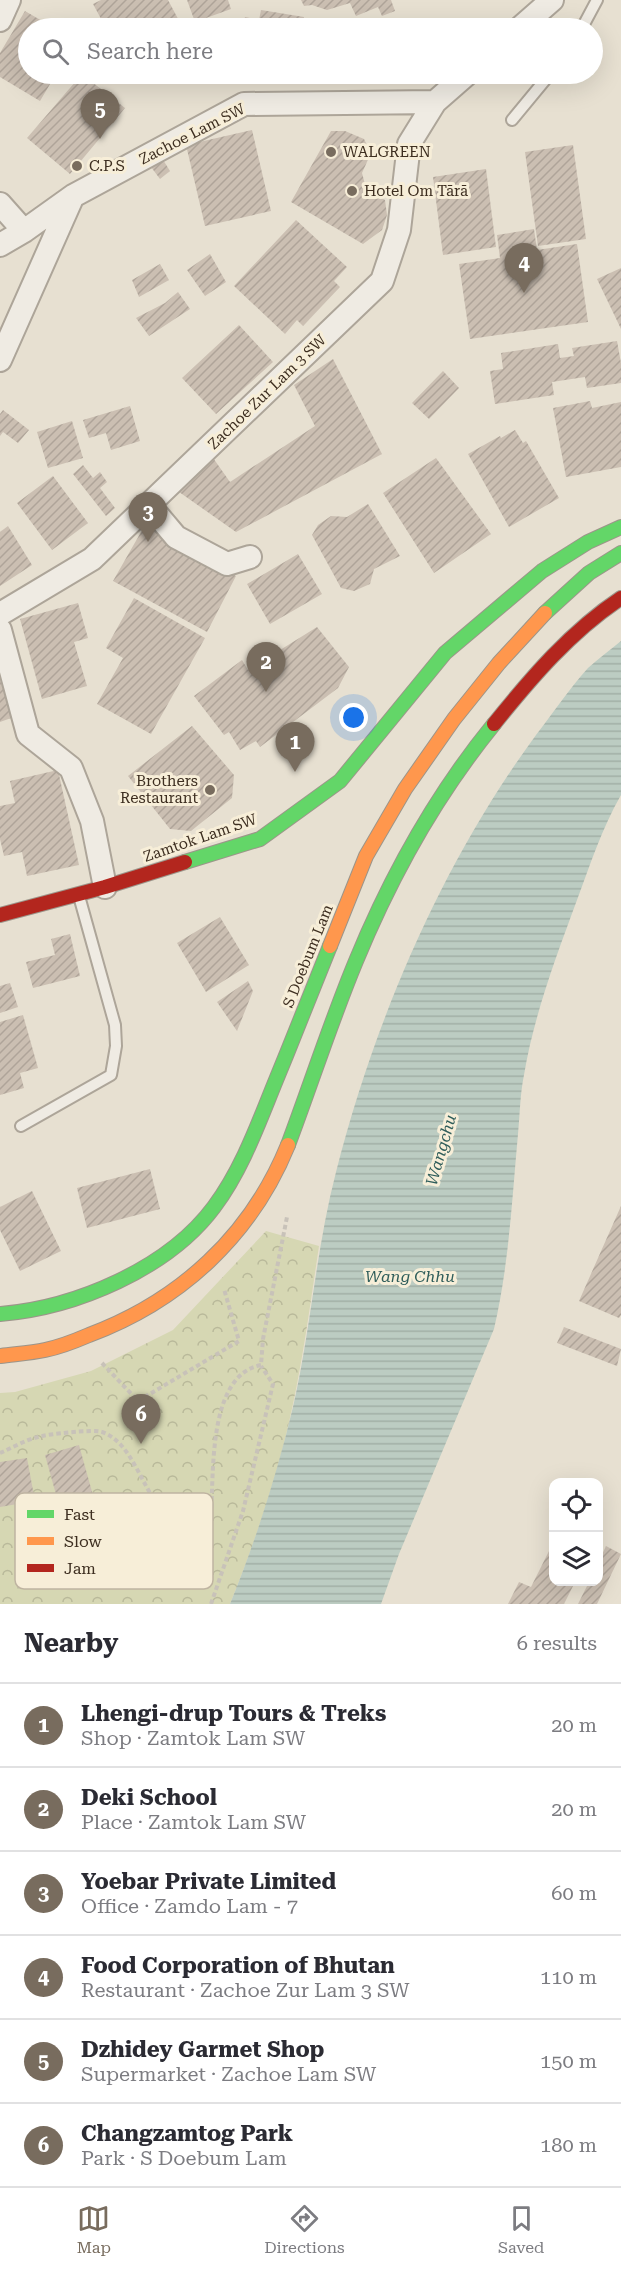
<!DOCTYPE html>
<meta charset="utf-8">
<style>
:root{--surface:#fff;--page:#f2f2f3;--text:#2b2b33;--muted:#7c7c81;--line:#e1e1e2;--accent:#786c5e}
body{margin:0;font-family:"Roboto Serif",serif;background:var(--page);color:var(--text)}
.controls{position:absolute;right:18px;bottom:18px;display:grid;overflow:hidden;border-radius:12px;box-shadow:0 6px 24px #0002}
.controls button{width:54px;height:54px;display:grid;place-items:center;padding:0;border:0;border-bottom:2px solid var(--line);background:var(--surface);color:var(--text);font:30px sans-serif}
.you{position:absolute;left:354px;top:718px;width:21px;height:21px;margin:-15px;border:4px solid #fff;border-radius:50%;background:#1a73e8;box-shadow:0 0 0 9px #1a73e833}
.badge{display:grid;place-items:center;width:39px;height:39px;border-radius:50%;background:var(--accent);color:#fff;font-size:20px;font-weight:700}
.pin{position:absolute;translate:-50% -50px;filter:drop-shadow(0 2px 3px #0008)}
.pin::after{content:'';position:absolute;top:32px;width:21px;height:18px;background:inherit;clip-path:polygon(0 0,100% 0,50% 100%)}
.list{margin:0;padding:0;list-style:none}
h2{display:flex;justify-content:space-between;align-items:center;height:78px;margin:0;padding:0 24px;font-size:26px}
h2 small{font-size:20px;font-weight:400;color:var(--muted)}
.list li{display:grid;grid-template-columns:39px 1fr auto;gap:18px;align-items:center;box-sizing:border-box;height:84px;padding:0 24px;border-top:2px solid var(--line)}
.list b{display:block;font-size:22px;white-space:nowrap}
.list p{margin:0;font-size:20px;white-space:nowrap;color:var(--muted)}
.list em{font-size:20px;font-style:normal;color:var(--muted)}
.icon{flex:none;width:33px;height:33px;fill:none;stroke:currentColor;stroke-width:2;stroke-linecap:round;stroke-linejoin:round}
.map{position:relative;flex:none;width:621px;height:1604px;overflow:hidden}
.search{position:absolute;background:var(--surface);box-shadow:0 6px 24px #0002;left:18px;right:18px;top:18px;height:66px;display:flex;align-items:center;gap:15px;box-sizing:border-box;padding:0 21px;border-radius:33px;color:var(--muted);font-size:22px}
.sheet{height:582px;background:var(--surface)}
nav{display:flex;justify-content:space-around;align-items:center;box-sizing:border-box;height:84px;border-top:2px solid var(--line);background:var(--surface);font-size:16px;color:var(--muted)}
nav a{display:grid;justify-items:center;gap:3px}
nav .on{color:var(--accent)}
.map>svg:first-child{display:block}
</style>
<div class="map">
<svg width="621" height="1604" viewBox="0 0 621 1604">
<defs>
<pattern id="park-crowns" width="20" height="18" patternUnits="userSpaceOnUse" patternTransform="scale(1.5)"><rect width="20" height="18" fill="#d6d7b3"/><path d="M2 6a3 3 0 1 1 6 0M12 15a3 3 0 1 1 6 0" fill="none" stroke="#b9b99a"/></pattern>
<pattern id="water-rules" width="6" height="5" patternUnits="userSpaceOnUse" patternTransform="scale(1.5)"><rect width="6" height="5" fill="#bcccc2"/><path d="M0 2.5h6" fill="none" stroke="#a2b0a6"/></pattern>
<pattern id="building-hatch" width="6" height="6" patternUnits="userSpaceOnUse" patternTransform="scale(1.5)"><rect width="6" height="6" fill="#cbbfb2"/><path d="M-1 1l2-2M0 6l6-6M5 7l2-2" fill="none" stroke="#afa499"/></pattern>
</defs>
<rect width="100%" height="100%" fill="#e7e0d1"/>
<!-- park -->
<path fill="url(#park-crowns)" d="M 266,1231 L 319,1246 C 311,1299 304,1352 293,1404 C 279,1472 256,1540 230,1604 L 0,1604 L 0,1393 L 15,1392 L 91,1371 L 173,1330 Z"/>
<!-- water -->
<path fill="url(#water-rules)" d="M 621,641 L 621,795 C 602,828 590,865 577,900 C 556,957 534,1015 524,1075 C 520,1094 520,1114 518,1134 C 512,1199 509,1265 494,1329 L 399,1554 L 381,1604 L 230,1604 C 256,1540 277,1474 293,1407 C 311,1329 316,1249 336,1172 C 375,1019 442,863 536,735 C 553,713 569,689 588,668 C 598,659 610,650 621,641 Z"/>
<!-- building -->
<path fill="url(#building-hatch)" d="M 101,0 L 168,0 L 183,28 L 106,28 L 93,4 Z
M 187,0 L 228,0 L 231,9 L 195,22 Z
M 301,0 L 391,0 L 395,11 L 382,16 L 378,7 L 356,16 L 350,3 L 327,10 L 312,5 L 304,6 Z
M 261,10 L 304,17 L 303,25 L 315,28 L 230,28 L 231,24 L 243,26 L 245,17 L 259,20 Z
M 25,11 L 54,28 L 28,28 L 28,74 L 56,74 L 40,101 L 0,77 L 0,53 Z
M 82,74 L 125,108 L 70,174 L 27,138 Z
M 128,74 L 152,74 L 133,83 Z
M 261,74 L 311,74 L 309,82 Z
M 252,130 L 271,211 L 205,226 L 186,145 Z
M 331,131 L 345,131 L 364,139 L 371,153 L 362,173 L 366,188 L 385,200 L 387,215 L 382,230 L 363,244 L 291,202 Z
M 573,145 L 586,239 L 538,246 L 525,152 Z
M 160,155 L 170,171 L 160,179 L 148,163 Z
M 486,169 L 496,247 L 443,255 L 433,177 Z
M 296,220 L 347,267 L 334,281 L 340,287 L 303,326 L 297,320 L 285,334 L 234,286 Z
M 534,229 L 537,250 L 577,244 L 588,322 L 470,339 L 459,264 L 500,258 L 497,235 Z
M 210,254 L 226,282 L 205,296 L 187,270 Z
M 160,264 L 169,280 L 139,297 L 132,280 Z
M 621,268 L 621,329 L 597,279 Z
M 178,292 L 190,309 L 149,336 L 136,318 L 165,303 Z
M 239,325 L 273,362 L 216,414 L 182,378 Z
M 617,341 L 621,363 L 621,383 L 587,388 L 585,377 L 552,382 L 554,395 L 495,404 L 490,371 L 503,369 L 501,353 L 558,344 L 560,358 L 574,356 L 572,348 Z
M 333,359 L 382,454 L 236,532 L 172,487 L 211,455 L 230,482 L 315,426 L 294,385 Z
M 443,371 L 459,388 L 429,419 L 412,403 Z
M 590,401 L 592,408 L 621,402 L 621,467 L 566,477 L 553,408 Z
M 130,406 L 140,441 L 111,450 L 106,433 L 89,438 L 83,420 Z
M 3,410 L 29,430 L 18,443 L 3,432 L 0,436 L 0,414 Z
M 72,421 L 83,458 L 48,468 L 37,432 Z
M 515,430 L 523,443 L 526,441 L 559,498 L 509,527 L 468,454 L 500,436 L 501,438 Z
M 436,458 L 491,534 L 434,573 L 383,493 Z
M 83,465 L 93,478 L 100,472 L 107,482 L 100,488 L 115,508 L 106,516 L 73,474 Z
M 53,476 L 88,523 L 52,550 L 17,503 Z
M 368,504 L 400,556 L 374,569 L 370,584 L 354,591 L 341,588 L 312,535 L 318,525 L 331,516 L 347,517 Z
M 145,525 L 236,576 L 207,632 L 113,581 Z
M 8,526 L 32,565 L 0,586 L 0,532 Z
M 298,554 L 322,594 L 270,624 L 247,584 Z
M 134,598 L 205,638 L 151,734 L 97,704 L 123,658 L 106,648 Z
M 78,603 L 88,638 L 74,642 L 87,686 L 42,699 L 20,619 Z
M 317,627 L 349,667 L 338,688 L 260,747 L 256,741 L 240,750 L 229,732 L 224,735 L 194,696 L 242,660 L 248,670 Z
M 0,679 L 14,717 L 0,722 Z
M 192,726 L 234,775 L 232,798 L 191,831 L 170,829 L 128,776 Z
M 58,770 L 79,865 L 27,876 L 22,852 L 4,856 L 0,839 L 0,806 L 15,803 L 10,781 Z
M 220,917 L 249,965 L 206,992 L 177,943 Z
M 70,934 L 80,976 L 33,988 L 26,962 L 55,955 L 51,939 Z
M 248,981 L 253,991 L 237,1031 L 217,1002 Z
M 10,983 L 18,1007 L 0,1013 L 0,986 Z
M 23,1015 L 38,1068 L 20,1073 L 24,1088 L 0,1095 L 0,1022 Z
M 150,1169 L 160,1209 L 87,1228 L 77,1188 Z
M 32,1191 L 61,1251 L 20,1271 L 0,1230 L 0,1207 Z
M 621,1206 L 621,1315 L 619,1318 L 579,1301 Z
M 564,1327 L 621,1349 L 617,1366 L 557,1343 Z
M 79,1445 L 96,1506 L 62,1516 L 45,1455 Z
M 27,1458 L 35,1501 L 0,1507 L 0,1462 Z
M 554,1541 L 554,1582 L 575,1582 L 564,1604 L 508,1604 L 519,1582 L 531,1587 Z
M 606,1546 L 621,1554 L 597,1604 L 578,1604 L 589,1582 L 598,1582 L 598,1563 Z"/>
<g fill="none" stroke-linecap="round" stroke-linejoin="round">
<!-- lane casing -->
<g stroke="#ada599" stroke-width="14">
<path id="lane" d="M 582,28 L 597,0
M 512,120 L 550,74
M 21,1126 L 111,1075 L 116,1046 L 115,1025 L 79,896"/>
</g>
<!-- street casing -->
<g stroke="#ada599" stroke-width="26">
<path id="street" d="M 0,20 L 9,0
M 520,28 L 552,0
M 0,204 L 24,231
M 0,245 L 24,231 L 73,196 L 244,104 L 435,102 L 467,74
M 0,360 L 72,198
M 149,505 L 176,537 L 227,564 L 250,557
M 0,614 L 92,559 L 382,281 L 399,230 L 409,144 L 435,102
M 0,630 L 28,734 L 71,768 L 92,821 L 105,887"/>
</g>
<!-- fast casing -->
<g stroke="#9c958a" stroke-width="16">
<path id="fast" d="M 545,613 L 589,573 L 621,553
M 185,862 L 260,839 L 340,781 L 445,653 L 542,571 L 588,542 L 621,527
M 288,1145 C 311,1084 331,1021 356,961 C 391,876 436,795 494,724
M 0,1314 C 75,1308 168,1269 214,1207 C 241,1171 257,1127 274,1085 C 293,1039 311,993 330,946"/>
</g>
<!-- slow casing -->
<g stroke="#9c958a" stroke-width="16">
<path id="slow" d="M 330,946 L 366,856 L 405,789 L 454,719 L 499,663 L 545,613
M 0,1356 C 15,1354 31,1353 45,1350 C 60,1347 75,1341 89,1335 C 180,1301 251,1236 288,1145"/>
</g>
<!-- jam casing -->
<g stroke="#9c958a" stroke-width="16">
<path id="jam" d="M 494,724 C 531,678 571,631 621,598
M 0,915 L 105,887 L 185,862"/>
</g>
<!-- path -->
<path stroke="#c8c2b9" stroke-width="4" stroke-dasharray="4.5 3" stroke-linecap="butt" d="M 102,1363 L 138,1401 L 239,1341 L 224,1289
M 0,1453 C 12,1448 25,1440 38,1437 C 47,1434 94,1429 102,1432 C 147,1447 146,1543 207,1521 L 211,1514 C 214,1471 208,1375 261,1365 L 263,1339 L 287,1217
M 211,1604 L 243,1511 L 273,1384 L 261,1366"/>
<!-- lane -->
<use href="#lane" stroke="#efebe3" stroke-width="10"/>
<!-- street -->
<use href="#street" stroke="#efebe3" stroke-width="22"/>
<!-- fast -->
<use href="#fast" stroke="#63d668" stroke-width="14"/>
<!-- slow -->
<use href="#slow" stroke="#ff974d" stroke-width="14"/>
<!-- jam -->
<use href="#jam" stroke="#b3261e" stroke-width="14"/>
</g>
<!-- markers -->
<g fill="#786c5e" stroke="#f7eed8" stroke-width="2">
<circle cx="331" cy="152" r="6"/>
<circle cx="77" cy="166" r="6"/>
<circle cx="352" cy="191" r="6"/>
<circle cx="210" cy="790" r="6"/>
</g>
<g text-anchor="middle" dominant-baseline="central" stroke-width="6" stroke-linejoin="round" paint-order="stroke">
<!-- street labels -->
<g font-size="15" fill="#3d2e20" stroke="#f7eed8">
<text transform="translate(192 134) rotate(-27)">Zachoe Lam SW</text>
<text transform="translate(267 392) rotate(-44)">Zachoe Zur Lam 3 SW</text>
<text transform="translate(200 838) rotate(-19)">Zamtok Lam SW</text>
<text transform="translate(308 956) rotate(-68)">S Doebum Lam</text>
</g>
<!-- poi labels -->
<g font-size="15" fill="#3d2e20" stroke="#f7eed8" text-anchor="start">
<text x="343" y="152">WALGREEN</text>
<text x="89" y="166">C.P.S</text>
<text x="364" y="191">Hotel Om Tārā</text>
<text x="198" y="781" text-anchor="end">Brothers<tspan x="198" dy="17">Restaurant</tspan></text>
</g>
<!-- water labels -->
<g font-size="16" font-style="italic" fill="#2f5d5a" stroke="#f7eed8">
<text transform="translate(441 1150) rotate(-74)">Wangchu</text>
<text x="410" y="1276">Wang Chhu</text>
</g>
</g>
<!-- legend -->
<rect x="15" y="1493" width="198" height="96" rx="9" fill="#f7eed8" stroke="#bfb4a1" stroke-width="1.5"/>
<rect x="27" y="1510" width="27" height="8" fill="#63d668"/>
<rect x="27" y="1537" width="27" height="8" fill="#ff974d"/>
<rect x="27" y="1564" width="27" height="8" fill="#b3261e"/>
<g font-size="16" fill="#3d2e20">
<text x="64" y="1520">Fast</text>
<text x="64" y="1547">Slow</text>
<text x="64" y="1574">Jam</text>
</g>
</svg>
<div class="controls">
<button><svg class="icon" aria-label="locate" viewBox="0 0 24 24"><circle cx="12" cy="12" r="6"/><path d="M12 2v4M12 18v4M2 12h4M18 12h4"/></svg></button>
<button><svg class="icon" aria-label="layers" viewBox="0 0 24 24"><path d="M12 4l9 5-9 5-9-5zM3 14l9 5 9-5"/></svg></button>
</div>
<div class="you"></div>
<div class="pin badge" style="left:295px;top:772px">1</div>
<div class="pin badge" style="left:266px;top:692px">2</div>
<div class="pin badge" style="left:148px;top:542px">3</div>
<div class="pin badge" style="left:524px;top:293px">4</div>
<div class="pin badge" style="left:100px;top:139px">5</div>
<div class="pin badge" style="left:141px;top:1444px">6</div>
<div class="search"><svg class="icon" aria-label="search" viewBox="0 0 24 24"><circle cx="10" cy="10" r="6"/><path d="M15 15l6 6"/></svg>Search here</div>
</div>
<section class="sheet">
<h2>Nearby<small>6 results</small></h2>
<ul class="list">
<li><span class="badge">1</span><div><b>Lhengi-drup Tours &amp; Treks</b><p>Shop · Zamtok Lam SW</p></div><em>20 m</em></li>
<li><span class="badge">2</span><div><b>Deki School</b><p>Place · Zamtok Lam SW</p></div><em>20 m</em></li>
<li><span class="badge">3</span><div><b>Yoebar Private Limited</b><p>Office · Zamdo Lam - 7</p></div><em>60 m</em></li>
<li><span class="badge">4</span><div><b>Food Corporation of Bhutan</b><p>Restaurant · Zachoe Zur Lam 3 SW</p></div><em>110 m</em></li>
<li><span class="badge">5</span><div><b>Dzhidey Garmet Shop</b><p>Supermarket · Zachoe Lam SW</p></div><em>150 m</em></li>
<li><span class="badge">6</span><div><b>Changzamtog Park</b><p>Park · S Doebum Lam</p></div><em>180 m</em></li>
</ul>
</section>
<nav>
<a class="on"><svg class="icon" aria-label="map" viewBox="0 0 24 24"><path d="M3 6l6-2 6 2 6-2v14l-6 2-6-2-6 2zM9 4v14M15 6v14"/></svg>Map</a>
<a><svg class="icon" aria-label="directions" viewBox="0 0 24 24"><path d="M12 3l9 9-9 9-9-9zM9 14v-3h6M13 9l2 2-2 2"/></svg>Directions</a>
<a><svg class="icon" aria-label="saved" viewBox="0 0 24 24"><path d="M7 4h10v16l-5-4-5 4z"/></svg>Saved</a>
</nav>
